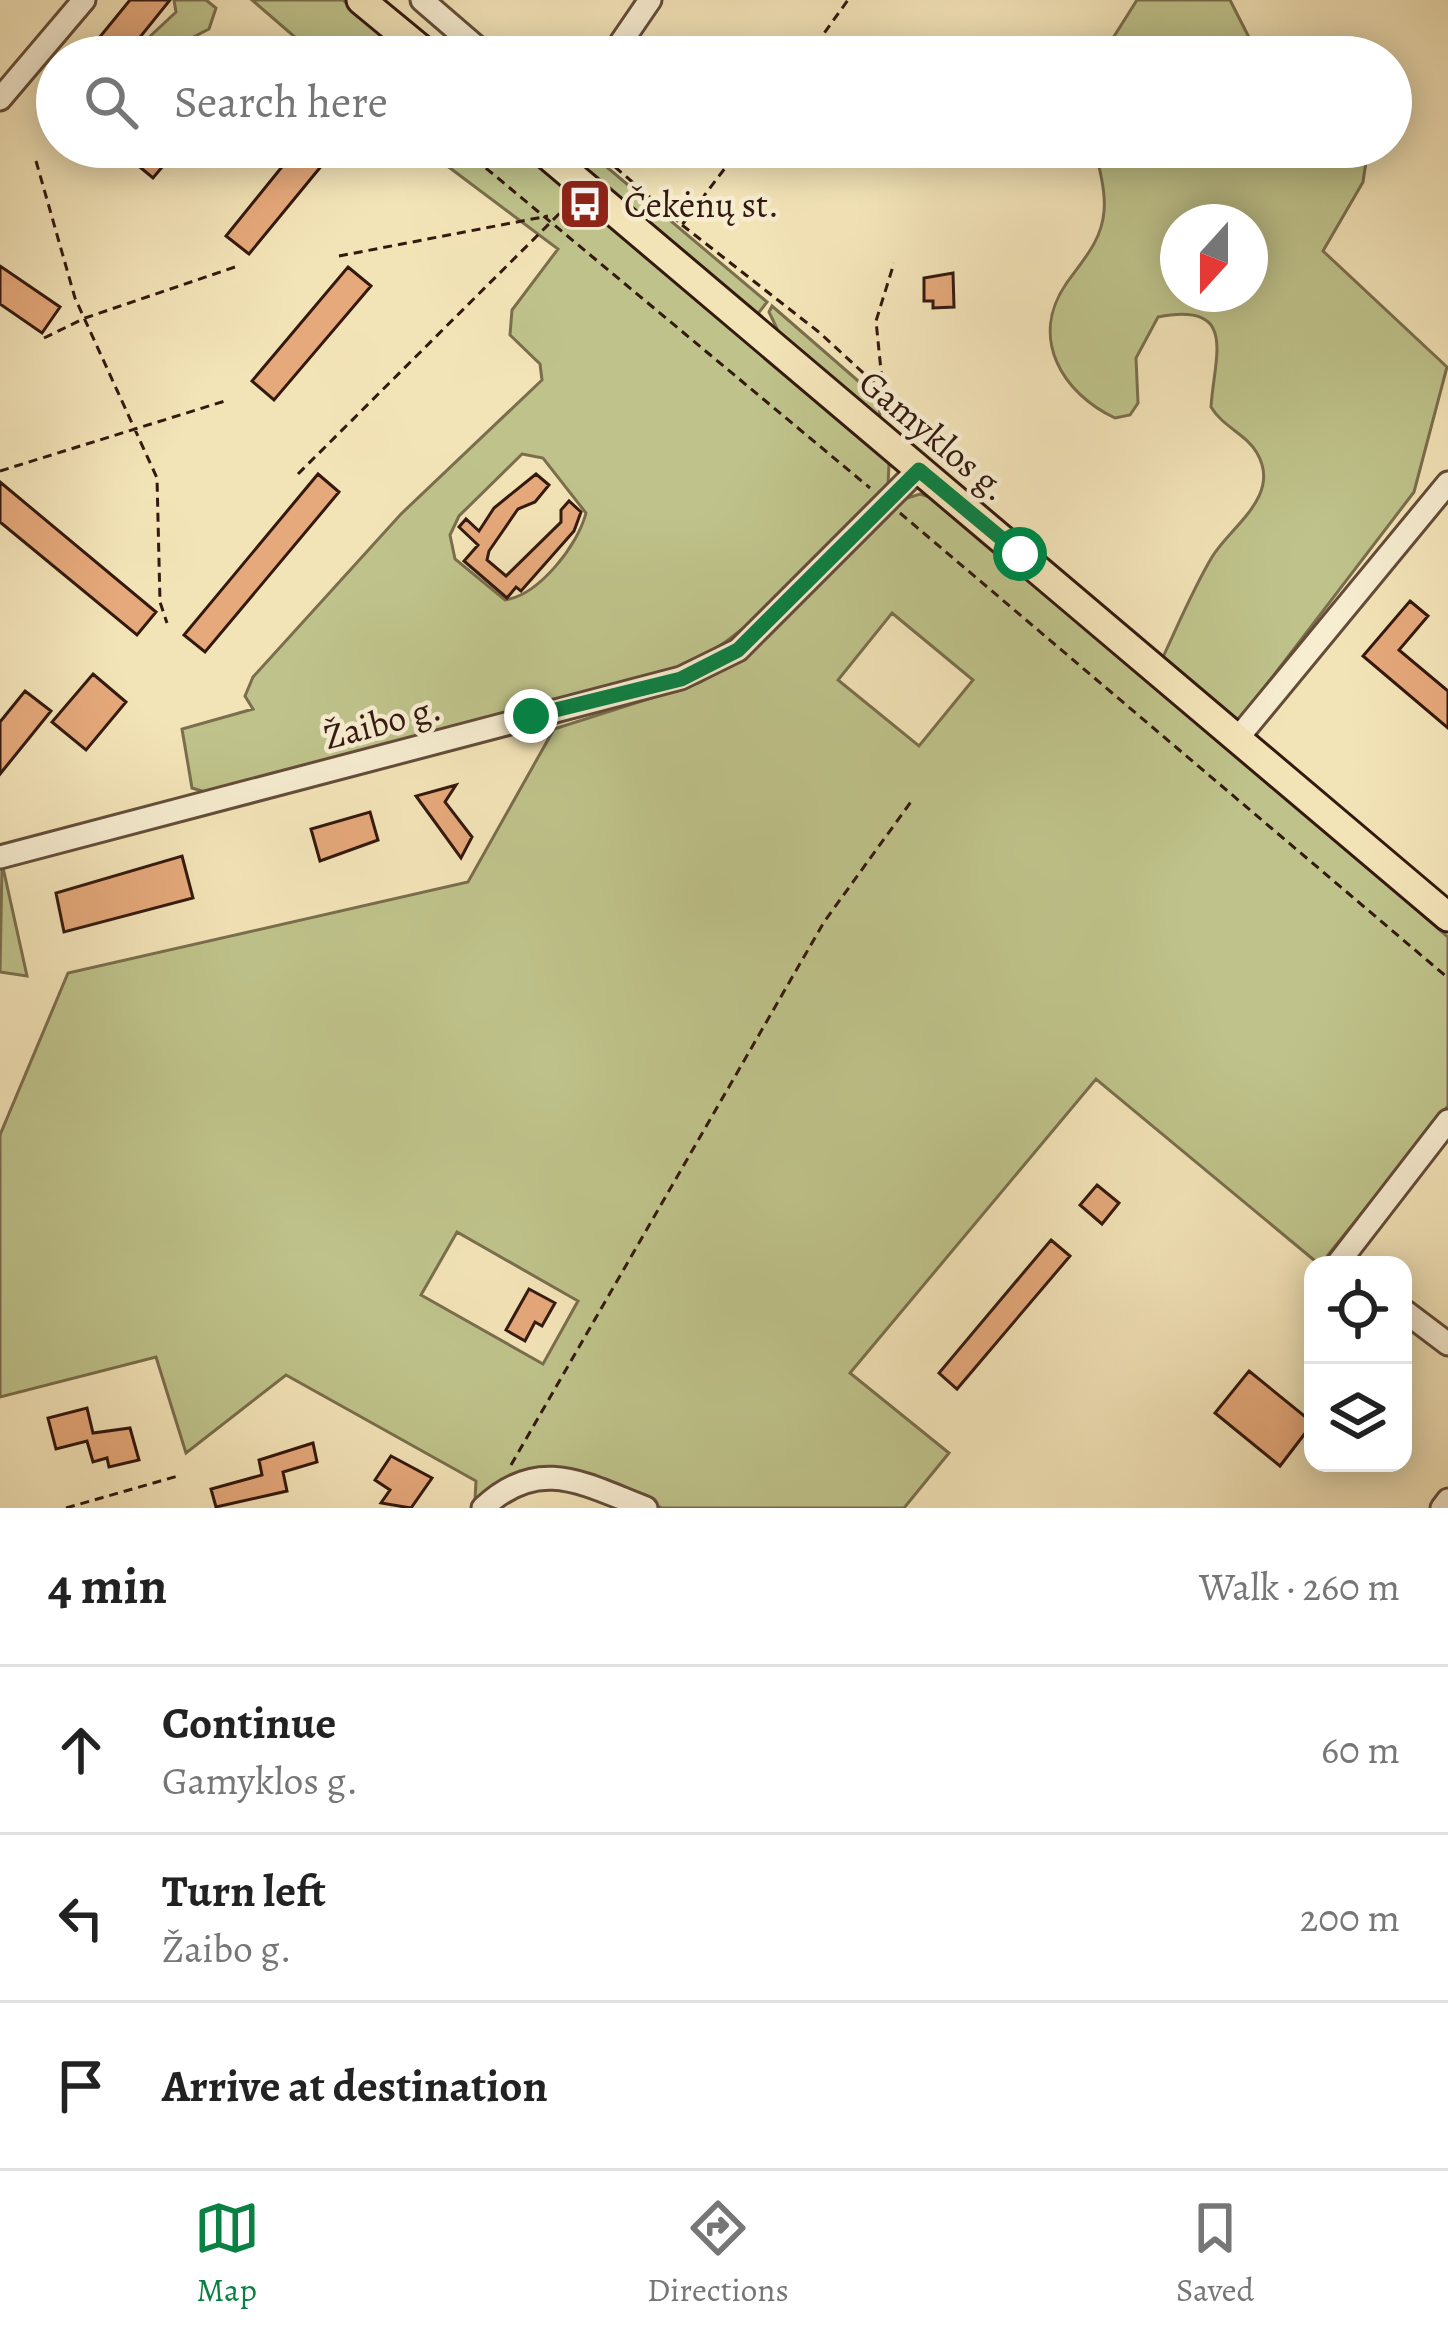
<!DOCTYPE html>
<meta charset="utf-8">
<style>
:root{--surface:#fff;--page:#f2f2f2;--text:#222;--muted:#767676;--line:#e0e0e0;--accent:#0b8043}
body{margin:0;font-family:Alegreya,serif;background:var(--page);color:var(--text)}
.controls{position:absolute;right:36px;bottom:36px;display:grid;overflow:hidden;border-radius:24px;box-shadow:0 6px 30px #0003}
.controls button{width:108px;height:108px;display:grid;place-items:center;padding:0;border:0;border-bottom:3px solid var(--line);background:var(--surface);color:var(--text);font:60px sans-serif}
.compass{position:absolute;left:1160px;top:204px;width:108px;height:108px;border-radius:50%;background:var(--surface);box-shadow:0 6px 30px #0003;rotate:201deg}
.stop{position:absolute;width:36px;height:36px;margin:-27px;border:9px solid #0b8043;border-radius:50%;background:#fff}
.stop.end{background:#0b8043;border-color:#fff;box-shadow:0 3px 12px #0008}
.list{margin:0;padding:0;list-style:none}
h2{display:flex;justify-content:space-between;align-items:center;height:156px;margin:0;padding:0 48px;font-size:51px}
h2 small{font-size:39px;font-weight:400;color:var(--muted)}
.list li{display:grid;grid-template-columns:78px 1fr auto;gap:36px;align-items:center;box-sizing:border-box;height:168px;padding:0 48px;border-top:3px solid var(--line)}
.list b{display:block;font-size:45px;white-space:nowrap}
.list p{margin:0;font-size:39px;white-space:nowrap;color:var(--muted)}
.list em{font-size:39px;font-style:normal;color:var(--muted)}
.icon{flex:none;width:66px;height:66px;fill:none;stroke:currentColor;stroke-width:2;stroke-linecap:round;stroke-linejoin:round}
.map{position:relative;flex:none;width:1448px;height:1508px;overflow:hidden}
.search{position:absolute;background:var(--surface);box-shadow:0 6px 30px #0003;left:36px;right:36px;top:36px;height:132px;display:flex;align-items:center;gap:30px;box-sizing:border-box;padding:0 42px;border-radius:66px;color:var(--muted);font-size:45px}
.sheet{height:660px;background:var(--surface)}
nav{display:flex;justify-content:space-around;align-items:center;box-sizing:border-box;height:168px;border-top:3px solid var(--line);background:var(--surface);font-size:33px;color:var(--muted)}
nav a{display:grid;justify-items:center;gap:6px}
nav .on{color:var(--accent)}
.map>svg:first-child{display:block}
</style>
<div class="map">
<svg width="1448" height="1508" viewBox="0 0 1448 1508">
<rect width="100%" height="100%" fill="#f3e4b8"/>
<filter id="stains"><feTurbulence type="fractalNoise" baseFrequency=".00167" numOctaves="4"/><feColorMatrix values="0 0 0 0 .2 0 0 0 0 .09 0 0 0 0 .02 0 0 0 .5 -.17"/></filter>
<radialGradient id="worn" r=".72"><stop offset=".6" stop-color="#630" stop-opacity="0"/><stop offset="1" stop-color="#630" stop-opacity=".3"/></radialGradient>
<!-- green -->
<path fill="#bfc38b" stroke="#7a6e4d" stroke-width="3" fill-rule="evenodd" d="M 174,0 L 206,0 L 216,8 L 209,29 L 154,57 L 128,57 L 176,12 Z
M 252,0 L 343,0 L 411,57 L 318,57 Z
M 1137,0 L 1230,0 L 1259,57 L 1101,57 Z
M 422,147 L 518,147 L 854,430 L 889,463 L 888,486 C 827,549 766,621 690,665 L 208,793 L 192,788 L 182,729 L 253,709 L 245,696 L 253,677 L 401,514 L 542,380 L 540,364 L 510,335 L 512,310 L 558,249 ZM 522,454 L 543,458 L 586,513 C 578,545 539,595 505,600 L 455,559 L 450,535 L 459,516 Z
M 559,147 L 583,147 L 767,302 L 757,315 Z
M 1094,147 L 1358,147 L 1367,155 L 1363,182 L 1323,251 L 1447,367 L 1414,492 L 1238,722 L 1162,659 C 1178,625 1193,589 1212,557 C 1231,526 1282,496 1257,453 C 1246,434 1223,427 1211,407 C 1214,357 1239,301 1158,317 L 1136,358 L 1138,403 L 1130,415 L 1115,418 C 1062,393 1029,338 1066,284 C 1082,261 1102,241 1104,211 C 1106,192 1099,166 1094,147 ZM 1178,222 L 1250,222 L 1250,294 L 1178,294 Z
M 772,306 L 879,399 L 880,418 L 780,335 L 769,312 Z
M 920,494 L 942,501 L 1448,937 L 1448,1106 L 1320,1265 L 1096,1079 L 850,1373 L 949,1453 L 904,1508 L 662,1508 L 570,1473 L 541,1468 L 520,1471 L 475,1500 L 476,1481 L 286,1375 L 186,1453 L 156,1357 L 0,1397 L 0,1135 L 68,973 L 468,882 L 554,729 L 698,683 L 728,667 L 904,499 ZM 892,613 L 973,680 L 919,746 L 838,680 ZM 457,1232 L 578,1301 L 543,1364 L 421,1295 Z
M 2,863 L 27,976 L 0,972 Z"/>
<!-- building -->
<path fill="#e6a97b" stroke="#34190f" stroke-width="3" d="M 130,0 L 170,0 L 124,57 L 101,57 L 90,49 Z
M 139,147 L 179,147 L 153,178 L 129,158 Z
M 298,147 L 337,147 L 249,254 L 226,236 Z
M 0,266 L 60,307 L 42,333 L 0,304 Z
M 348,267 L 371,286 L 274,400 L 252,381 Z
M 953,273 L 954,307 L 933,308 L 933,301 L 924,301 L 924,278 Z
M 318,474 L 339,492 L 205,652 L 184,635 Z
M 536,474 L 549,485 L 535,502 L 518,509 L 489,551 L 487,560 L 506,576 L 561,522 L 561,510 L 569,501 L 581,512 L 574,531 L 521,591 L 516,587 L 507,598 L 464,561 L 478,545 L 459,527 L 466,519 L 479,531 L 494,508 Z
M 0,482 L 156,612 L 137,635 L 0,522 Z
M 1410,601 L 1428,616 L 1399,650 L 1448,691 L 1448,728 L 1363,656 Z
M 93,674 L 126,702 L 86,750 L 52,722 Z
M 25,691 L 51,711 L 0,774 L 0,722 Z
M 456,785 L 445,802 L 472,837 L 461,858 L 416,796 Z
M 370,812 L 378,840 L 320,861 L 311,829 Z
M 182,856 L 193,898 L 64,932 L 56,893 Z
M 1097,1185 L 1119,1203 L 1102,1224 L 1080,1205 Z
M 1051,1240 L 1070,1256 L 957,1389 L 939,1373 Z
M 529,1289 L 555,1303 L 542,1326 L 535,1322 L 525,1341 L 506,1330 Z
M 1249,1371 L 1313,1423 L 1280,1466 L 1215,1413 Z
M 87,1408 L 93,1433 L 130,1428 L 139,1460 L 109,1467 L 107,1458 L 93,1462 L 87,1441 L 56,1449 L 48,1418 Z
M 313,1443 L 317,1462 L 283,1472 L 287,1491 L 216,1507 L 211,1489 L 262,1475 L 259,1460 Z
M 391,1456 L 432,1478 L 411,1508 L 381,1503 L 390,1490 L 375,1480 Z"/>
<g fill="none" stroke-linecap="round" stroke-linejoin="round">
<!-- minor casing -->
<g stroke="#644c39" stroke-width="27">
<path id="minor" d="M 422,0 L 488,57
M 611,57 L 650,0
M 0,99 L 84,0
M 1237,739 L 1448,483
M 0,857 L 681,678 L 738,650 L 919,469
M 1344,1265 L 1339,1262 L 1448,1121
M 1403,1310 L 1448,1344
M 483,1508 C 539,1455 584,1484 646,1508
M 1442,1508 L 1448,1500"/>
</g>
<!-- major casing -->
<g stroke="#34190f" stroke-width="33">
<path id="major" d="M 361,0 L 430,57
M 538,147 L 1448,917"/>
</g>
<!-- path -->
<path stroke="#34190f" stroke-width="3" stroke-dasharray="9 6" stroke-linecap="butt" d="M 807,57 L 848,0
M 123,147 L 124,151
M 592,147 L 682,225 L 741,147
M 416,153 L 469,154 L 870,488
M 36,161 L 75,298 L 157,478 L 160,602 L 167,623
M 682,225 L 820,333 L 885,393
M 339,256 L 548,216
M 44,338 L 85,318 L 235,267
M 885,410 L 876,321 L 894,263
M 0,471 L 225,401
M 298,474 L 569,204
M 900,513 L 1448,978
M 511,1465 L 824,922 L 913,799
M 66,1508 L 178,1476"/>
<!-- minor -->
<use href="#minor" stroke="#f7edd1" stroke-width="21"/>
<!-- major -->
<use href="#major" stroke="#f3e4b8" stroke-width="27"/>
</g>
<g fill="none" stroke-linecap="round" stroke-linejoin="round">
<!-- route -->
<path stroke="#0b8043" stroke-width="15" d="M 531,716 L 681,679 L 738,650 L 919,470 L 1020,554"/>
</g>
<!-- icons -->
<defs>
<g id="bus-square" transform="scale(2.7)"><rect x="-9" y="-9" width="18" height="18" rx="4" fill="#8f2418" stroke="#f7edd1"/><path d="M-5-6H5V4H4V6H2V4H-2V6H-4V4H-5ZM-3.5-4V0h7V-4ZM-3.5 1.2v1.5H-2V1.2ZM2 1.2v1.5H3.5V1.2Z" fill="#fff"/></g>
</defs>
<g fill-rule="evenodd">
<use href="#bus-square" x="585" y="204"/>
</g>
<g text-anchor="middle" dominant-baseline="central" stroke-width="9" stroke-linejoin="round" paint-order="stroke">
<!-- poi labels -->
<g font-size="36" fill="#34190f" stroke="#f7edd1" text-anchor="start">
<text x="624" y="204">Čekėnų st.</text>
</g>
<!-- street labels -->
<g font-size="36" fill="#34190f" stroke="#f7edd1">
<text transform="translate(934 435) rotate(40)">Gamyklos g.</text>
<text transform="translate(382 722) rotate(-15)">Žaibo g.</text>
</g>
</g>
<rect width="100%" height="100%" filter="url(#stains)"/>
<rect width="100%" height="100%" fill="url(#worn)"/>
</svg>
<div class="controls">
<button><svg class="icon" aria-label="locate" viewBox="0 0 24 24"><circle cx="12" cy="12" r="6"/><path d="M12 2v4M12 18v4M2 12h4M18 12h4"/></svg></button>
<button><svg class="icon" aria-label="layers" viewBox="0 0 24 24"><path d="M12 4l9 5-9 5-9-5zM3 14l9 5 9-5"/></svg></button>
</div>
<svg class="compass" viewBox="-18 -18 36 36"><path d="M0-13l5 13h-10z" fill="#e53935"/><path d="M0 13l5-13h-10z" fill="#767676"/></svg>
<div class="stop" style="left:1020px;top:554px"></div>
<div class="stop end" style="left:531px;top:716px"></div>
<div class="search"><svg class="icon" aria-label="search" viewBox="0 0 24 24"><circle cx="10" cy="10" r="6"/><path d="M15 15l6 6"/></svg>Search here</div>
</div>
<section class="sheet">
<h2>4 min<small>Walk · 260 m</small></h2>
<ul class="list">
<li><svg class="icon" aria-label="ahead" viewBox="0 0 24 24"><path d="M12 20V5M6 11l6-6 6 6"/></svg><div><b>Continue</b><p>Gamyklos g.</p></div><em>60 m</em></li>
<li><svg class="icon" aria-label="left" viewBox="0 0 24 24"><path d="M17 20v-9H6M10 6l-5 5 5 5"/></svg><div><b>Turn left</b><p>Žaibo g.</p></div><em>200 m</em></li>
<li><svg class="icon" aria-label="arrive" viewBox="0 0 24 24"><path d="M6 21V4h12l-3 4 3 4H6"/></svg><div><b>Arrive at destination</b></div></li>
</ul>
</section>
<nav>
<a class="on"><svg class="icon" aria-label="map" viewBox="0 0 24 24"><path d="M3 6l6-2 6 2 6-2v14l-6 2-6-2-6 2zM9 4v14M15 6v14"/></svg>Map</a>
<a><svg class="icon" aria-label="directions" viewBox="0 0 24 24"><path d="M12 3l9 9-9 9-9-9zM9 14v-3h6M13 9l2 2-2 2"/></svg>Directions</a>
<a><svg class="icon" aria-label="saved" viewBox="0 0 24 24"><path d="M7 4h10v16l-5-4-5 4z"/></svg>Saved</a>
</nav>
